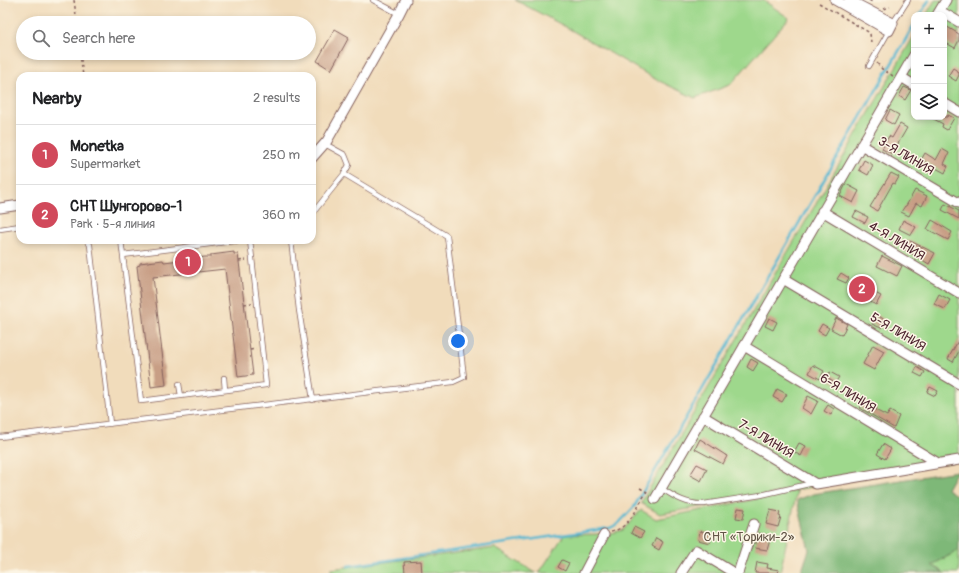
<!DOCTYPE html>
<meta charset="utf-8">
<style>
:root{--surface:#fff;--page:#f2f2f2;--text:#202124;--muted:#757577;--line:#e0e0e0;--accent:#d1495b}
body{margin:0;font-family:Pangolin,sans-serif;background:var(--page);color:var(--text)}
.controls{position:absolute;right:12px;top:12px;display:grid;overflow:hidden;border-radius:8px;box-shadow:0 2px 6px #0003}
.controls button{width:36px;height:36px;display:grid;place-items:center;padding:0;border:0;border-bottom:1px solid var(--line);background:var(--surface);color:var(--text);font:20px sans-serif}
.you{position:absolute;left:458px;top:341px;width:14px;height:14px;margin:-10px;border:3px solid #fff;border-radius:50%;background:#1a73e8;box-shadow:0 0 0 6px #1a73e833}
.badge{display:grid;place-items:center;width:26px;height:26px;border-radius:50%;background:var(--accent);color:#fff;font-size:13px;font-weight:700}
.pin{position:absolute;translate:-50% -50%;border:2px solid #fff;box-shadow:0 1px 4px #0006}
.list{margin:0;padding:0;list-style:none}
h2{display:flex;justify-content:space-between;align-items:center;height:52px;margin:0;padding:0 16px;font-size:17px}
h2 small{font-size:13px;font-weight:400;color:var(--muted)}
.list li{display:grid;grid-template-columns:26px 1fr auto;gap:12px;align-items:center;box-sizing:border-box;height:60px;padding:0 16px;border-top:1px solid var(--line)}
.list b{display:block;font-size:15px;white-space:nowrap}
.list p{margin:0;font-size:13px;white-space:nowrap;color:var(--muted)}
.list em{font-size:13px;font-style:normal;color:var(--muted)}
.icon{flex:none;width:22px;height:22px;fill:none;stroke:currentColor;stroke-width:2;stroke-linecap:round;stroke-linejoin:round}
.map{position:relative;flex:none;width:959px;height:573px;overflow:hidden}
.search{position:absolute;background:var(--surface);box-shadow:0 2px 6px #0003;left:16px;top:16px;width:300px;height:44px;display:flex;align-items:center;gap:10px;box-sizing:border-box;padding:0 14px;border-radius:22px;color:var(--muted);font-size:15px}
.panel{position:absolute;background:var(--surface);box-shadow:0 2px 6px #0003;left:16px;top:72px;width:300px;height:172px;border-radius:12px}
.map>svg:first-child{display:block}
</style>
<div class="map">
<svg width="959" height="573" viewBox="0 0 959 573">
<rect width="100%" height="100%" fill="#fcf5e5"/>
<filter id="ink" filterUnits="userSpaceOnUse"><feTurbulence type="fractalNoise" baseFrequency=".025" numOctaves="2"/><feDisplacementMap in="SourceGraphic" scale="8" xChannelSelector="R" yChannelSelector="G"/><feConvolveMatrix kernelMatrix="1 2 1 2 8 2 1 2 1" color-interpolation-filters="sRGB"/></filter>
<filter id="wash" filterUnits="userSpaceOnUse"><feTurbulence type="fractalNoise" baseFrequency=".012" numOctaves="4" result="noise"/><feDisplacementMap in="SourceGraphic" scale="16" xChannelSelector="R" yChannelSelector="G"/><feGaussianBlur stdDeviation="0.9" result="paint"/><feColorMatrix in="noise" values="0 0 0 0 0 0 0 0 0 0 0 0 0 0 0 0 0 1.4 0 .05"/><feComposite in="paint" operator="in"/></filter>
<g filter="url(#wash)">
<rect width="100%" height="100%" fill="#f1dcbb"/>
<!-- green -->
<path fill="#9ed88c" stroke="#747c5c" d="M 515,0 L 763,0 L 789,18 L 730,85 L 695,98 L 655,79 L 566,27 Z
M 935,0 L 959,0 L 959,461 L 660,514 L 641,503 L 914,36 L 914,117 L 944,117 L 944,15 L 926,15 Z
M 797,491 L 780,573 L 539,573 L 564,535 L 601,534 L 604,535 L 623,530 L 641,510 L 656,519 Z
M 495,548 L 536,573 L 331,573 L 331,569 Z
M 959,550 L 959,573 L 944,573 L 932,565 Z"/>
<!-- forest -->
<path fill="#7eb878" stroke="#646c52" d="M 957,471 L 947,489 L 959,497 L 959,550 L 932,565 L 944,573 L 801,573 L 809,550 L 797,500 L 813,494 Z"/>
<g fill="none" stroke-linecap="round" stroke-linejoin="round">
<!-- stream -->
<path stroke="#54b8d2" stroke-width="2.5" d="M 920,15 L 929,0
M 348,566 L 610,528 L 618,524 L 634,507 L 914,25"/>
</g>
<g id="blocks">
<!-- building -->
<path fill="#c89e85" d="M 944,25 L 959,34 L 959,40 L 955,48 L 944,42 Z
M 335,29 L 349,37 L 331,70 L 317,61 Z
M 953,68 L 959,72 L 959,75 L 956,81 L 948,76 Z
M 904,87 L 911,90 L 905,100 L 899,96 Z
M 890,110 L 899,115 L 894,125 L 885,120 Z
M 948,115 L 954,118 L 947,130 L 942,127 L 943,124 L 930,117 L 947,117 Z
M 900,124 L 907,128 L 892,154 L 882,149 L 889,136 L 892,138 Z
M 942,149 L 949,153 L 944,164 L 948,166 L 945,173 L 921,160 L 925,153 L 936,160 Z
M 864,160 L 873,165 L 868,175 L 859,170 Z
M 891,173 L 899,177 L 895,184 L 893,183 L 877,211 L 870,207 Z
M 846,184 L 859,191 L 853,203 L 840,196 Z
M 915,190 L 927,196 L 922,206 L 916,203 L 909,216 L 901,212 L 905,206 L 906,206 Z
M 945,204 L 959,211 L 959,219 L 942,210 Z
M 856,211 L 868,217 L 865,223 L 853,217 Z
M 903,220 L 916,227 L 911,235 L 899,229 Z
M 932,220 L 952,232 L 948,240 L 927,229 Z
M 908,240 L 935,253 L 929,264 L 904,249 Z
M 234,252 L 234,254 L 238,254 L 253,375 L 238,377 L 225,269 L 153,277 L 166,385 L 151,387 L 137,266 L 140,265 L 140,263 L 163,260 L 164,262 L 205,257 L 211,257 L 211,255 Z
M 882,256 L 902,266 L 897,276 L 877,266 Z
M 841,273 L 849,278 L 846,283 L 837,279 Z
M 863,287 L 881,296 L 876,305 L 859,296 Z
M 939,294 L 950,300 L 945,309 L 934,304 Z
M 877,315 L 885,320 L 881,328 L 872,324 Z
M 769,318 L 777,322 L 773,330 L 765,326 Z
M 836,318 L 847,324 L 842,335 L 831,329 Z
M 822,324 L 829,328 L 825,335 L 818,331 Z
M 959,339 L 959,351 L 953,362 L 948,359 Z
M 873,345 L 884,351 L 874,370 L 863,364 Z
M 751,359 L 758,363 L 753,371 L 747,367 Z
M 813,365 L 824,371 L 820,379 L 809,373 Z
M 917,367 L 925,372 L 922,377 L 914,373 Z
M 830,372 L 839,377 L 835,383 L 827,378 Z
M 930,387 L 938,391 L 935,396 L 927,392 Z
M 777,389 L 787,394 L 782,402 L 773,397 Z
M 808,396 L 818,401 L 811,414 L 802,408 Z
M 864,401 L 877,408 L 875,410 L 887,416 L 890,411 L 899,416 L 894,428 L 860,408 Z
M 828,405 L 834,409 L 831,415 L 824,411 Z
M 700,439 L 727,456 L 723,464 L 695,449 Z
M 799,443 L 806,446 L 801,456 L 794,452 Z
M 883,444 L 891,449 L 885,459 L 877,454 Z
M 697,464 L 707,469 L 701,481 L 690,475 Z
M 738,508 L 745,509 L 743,519 L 736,518 Z
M 770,510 L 780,512 L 779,516 L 781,517 L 778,527 L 766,524 Z
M 634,527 L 644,532 L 640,538 L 631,533 Z
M 700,531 L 712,534 L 710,543 L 698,540 Z
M 758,533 L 769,535 L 768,540 L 770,540 L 767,550 L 755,548 Z
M 656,538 L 663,542 L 659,550 L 652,546 Z
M 562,560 L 569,563 L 565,571 L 558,567 Z
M 421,561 L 422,573 L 405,573 L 404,562 Z
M 757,562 L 768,564 L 767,568 L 779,570 L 778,573 L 755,573 Z"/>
</g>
</g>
<g filter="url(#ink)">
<use href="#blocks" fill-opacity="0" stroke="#84615d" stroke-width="1"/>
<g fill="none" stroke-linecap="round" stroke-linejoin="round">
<!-- service casing -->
<g stroke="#84615d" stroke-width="6">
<path id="service" d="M 373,0 L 399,14
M 893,23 L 908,0
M 869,66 L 889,31
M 325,144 L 345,155 L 349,165 L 344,174
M 0,229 L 20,226
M 87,240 L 90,245 L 110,424
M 121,240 L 141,401 L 266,385 L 250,240
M 291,240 L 299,310 L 313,400
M 123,255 L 242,240
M 224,378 L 225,390
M 179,384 L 181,396
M 0,437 L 453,382 L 464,377 L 447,236 L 344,174 L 312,214
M 661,488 C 674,497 688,505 704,504 L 761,495 L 813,483"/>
</g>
<!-- minor casing -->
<g stroke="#84615d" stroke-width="11">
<path id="minor" d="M 835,0 L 889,31 L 893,23 L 849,0
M 940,11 L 959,22
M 937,15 L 946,0
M 901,77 L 914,85
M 944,103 L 959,112
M 861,145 L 959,203
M 312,158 L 327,141 L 399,14 L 406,0
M 0,208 L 20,205
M 822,211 L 959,293
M 783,279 L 959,384
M 744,346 L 938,463
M 703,416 L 816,484 L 959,460
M 655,499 L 914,55
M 584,573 L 604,535
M 681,573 L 696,550 L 734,573
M 738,573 L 754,524"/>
</g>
<!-- path -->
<path stroke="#84615d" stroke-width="1.5" stroke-dasharray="3 3" stroke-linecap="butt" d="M 74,0 L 77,23
M 869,0 L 874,3
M 819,3 L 870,33 L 871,43
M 884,9 L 890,7
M 80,53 L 83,76
M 877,63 L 882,69 L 893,76
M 239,261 L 246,260
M 244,304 L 252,303
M 250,350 L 256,349
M 640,488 L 647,492
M 611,532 C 631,527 637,507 647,491"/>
<!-- service -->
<use href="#service" stroke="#fff" stroke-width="4.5"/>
<!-- minor -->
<use href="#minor" stroke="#fff" stroke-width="9"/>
</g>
</g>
<g text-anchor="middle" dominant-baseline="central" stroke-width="3" stroke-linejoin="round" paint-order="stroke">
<!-- street labels -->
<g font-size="13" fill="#4a1f2b" stroke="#fcf5e5">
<text transform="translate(906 156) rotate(31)">3-Я ЛИНИЯ</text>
<text transform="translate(897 241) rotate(31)">4-Я ЛИНИЯ</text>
<text transform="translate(898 332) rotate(31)">5-Я ЛИНИЯ</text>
<text transform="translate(848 393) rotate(31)">6-Я ЛИНИЯ</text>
<text transform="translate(766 439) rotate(31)">7-Я ЛИНИЯ</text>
</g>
<!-- park labels -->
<g font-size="13" fill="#635648" stroke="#fcf5e5">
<text x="749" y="537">СНТ «Торики-2»</text>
</g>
</g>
</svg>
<div class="controls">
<button>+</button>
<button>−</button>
<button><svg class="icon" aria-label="layers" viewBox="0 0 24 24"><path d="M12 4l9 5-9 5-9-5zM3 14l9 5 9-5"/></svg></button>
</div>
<div class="you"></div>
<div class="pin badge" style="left:188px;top:262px">1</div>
<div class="pin badge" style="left:862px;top:289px">2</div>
<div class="search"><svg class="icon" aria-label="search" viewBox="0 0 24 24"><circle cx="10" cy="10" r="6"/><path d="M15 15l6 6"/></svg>Search here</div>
<section class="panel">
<h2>Nearby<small>2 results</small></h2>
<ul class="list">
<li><span class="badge">1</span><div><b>Monetka</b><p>Supermarket</p></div><em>250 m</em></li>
<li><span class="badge">2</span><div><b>СНТ Шунгорово-1</b><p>Park · 5-я линия</p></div><em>360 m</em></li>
</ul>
</section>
</div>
